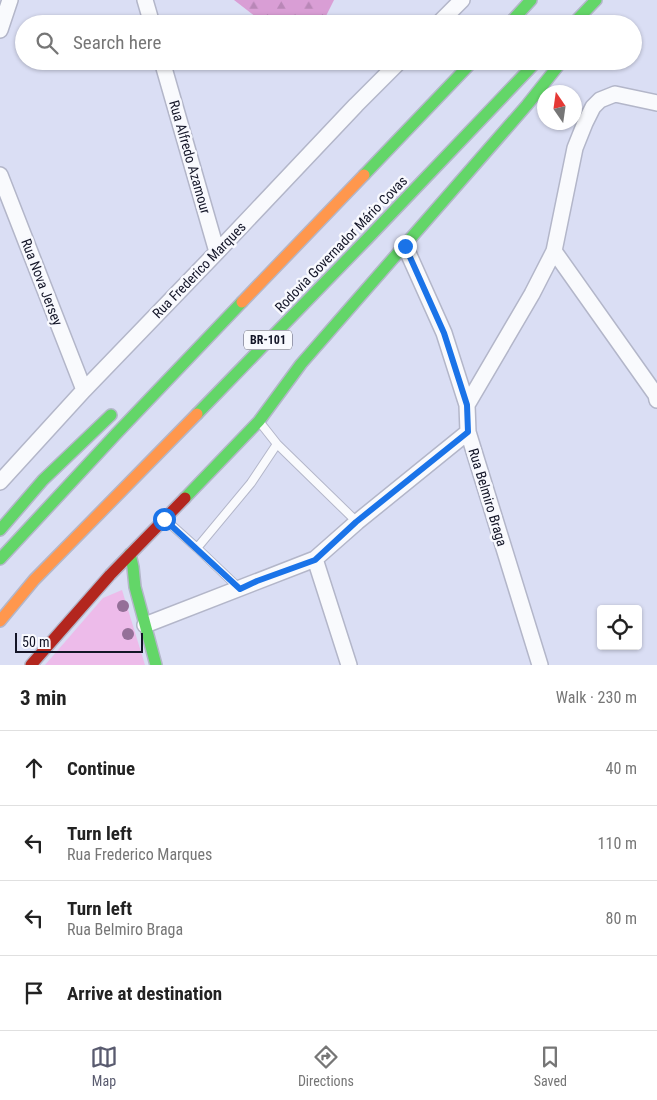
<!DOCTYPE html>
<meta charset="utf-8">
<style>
:root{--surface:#fff;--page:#f2f2f2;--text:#222;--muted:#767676;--line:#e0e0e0;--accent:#595b6f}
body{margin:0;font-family:"Roboto Condensed",sans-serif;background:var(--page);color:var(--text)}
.controls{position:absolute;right:15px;bottom:15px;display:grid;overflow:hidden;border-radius:5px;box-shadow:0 1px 4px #0004}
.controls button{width:45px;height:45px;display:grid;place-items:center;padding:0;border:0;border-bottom:1px solid var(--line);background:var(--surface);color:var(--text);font:25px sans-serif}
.compass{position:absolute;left:537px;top:85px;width:45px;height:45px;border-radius:50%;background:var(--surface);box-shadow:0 1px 4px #0004;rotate:347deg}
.scale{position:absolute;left:15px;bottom:12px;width:128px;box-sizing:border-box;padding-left:5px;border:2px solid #131527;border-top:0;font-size:14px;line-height:18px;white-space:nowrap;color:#131527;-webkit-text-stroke:4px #f8f9fe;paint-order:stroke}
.stop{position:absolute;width:15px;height:15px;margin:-11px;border:4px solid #1a73e8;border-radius:50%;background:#fff}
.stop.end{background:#1a73e8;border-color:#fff;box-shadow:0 1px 5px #0008}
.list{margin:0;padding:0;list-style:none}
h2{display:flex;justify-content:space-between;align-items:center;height:65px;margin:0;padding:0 20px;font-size:21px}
h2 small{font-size:16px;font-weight:400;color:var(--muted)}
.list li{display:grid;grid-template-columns:32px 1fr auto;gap:15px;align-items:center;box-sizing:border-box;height:75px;padding:0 20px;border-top:1px solid var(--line)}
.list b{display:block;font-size:19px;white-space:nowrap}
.list p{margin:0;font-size:16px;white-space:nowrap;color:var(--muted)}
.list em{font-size:16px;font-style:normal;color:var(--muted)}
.icon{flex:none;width:28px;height:28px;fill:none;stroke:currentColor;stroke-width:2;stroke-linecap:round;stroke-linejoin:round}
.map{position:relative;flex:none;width:657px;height:665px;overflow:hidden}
.search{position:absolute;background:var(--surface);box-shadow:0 1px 4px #0004;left:15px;right:15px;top:15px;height:55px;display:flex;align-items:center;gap:12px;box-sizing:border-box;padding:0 18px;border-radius:28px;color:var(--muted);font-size:19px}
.sheet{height:365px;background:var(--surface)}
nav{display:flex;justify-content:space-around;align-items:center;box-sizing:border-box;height:70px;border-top:1px solid var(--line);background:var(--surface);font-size:14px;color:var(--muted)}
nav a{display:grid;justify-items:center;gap:2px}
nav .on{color:var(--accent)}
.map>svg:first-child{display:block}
</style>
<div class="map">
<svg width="657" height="665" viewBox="0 0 657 665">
<defs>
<pattern id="forest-firs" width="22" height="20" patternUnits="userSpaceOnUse" patternTransform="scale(1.25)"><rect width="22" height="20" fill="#d99ed5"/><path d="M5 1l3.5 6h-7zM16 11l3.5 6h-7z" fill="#b987b7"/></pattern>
</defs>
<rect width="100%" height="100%" fill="#dadef4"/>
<!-- green -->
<path fill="#edbbea" d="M 122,590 L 145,665 L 45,665 L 103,598 Z"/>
<!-- forest -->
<path fill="url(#forest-firs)" d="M 234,0 L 334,0 L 322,24 L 265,24 Z"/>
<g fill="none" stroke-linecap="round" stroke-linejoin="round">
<!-- lane casing -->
<g stroke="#b3b6c9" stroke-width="10">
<path id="lane" d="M 277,444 L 357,522
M 168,522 L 197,548 L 251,483 L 277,444 L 262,425
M 197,548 L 240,589"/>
</g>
<!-- street casing -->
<g stroke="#b3b6c9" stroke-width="18">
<path id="street" d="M 145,0 L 152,24
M 438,24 L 462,0
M 0,30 L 10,0
M 162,61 L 217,252
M 0,175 L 84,390
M 405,246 L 444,333 L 467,405 L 468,432 L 540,665
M 554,251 L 656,395 L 657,400
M 467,405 L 532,294 L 554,251 L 575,148 L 585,123 L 593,107 L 600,100 L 615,94 L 657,103
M 0,482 L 84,390 L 217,252 L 356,105 L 400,61
M 315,559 L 349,665
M 145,625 L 315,559 L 357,522 L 468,432"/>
</g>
<!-- fast casing -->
<g stroke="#b3b6c9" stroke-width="14">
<path id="fast" d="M 509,24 L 531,0
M 573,24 L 596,0
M 364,175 L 473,61
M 197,414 L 368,238 L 537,61
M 185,498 L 259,421 L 301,364 L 527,105 L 562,61
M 0,530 L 43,480 L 111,415
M 130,554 L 133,567 L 135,587 L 156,665
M 0,559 L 117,433 L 242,302"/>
</g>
<!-- slow casing -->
<g stroke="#b3b6c9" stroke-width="14">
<path id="slow" d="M 242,302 L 364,175
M 0,621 L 34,580 L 197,414"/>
</g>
<!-- jam casing -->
<g stroke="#b3b6c9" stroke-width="14">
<path id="jam" d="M 31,665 L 110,575 L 185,498"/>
</g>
<!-- lane -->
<use href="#lane" stroke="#f9fafd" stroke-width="8"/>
<!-- street -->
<use href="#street" stroke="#f9fafd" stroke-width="15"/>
<!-- fast -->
<use href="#fast" stroke="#63d668" stroke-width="11"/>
<!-- slow -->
<use href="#slow" stroke="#ff974d" stroke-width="11"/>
<!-- jam -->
<use href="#jam" stroke="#b3261e" stroke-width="11"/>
</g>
<!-- trees -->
<g fill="#947098">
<circle cx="123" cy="606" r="6"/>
<circle cx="128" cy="634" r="6"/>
</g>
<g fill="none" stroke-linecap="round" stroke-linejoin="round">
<!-- route -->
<path stroke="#1a73e8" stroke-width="6" d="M 164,519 L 240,589 L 257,581 L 315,560 L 356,522 L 468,432 L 467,405 L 444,333 L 405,246"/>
</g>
<g text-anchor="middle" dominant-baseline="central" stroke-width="5" stroke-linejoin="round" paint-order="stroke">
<!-- shield labels -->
<rect fill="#f8f9fe" stroke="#585968" stroke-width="1" x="244" y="330.5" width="48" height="19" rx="4"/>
<g font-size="12" font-weight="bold" fill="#131527">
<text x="268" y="340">BR-101</text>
</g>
<!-- street labels -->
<g font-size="14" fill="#131527" stroke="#f8f9fe">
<text transform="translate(190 157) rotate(74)">Rua Alfredo Azamour</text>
<text transform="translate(341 244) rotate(-46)">Rodovia Governador Mário Covas</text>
<text transform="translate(199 270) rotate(-46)">Rua Frederico Marques</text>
<text transform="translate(42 282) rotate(69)">Rua Nova Jersey</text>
<text transform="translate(488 497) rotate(73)">Rua Belmiro Braga</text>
</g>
</g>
</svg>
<div class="controls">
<button><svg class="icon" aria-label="locate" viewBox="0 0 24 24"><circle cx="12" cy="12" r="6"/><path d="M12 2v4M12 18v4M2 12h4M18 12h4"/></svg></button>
</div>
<svg class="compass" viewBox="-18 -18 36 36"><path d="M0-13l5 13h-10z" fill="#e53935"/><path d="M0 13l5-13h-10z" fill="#767676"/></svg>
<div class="scale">50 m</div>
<div class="stop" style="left:164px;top:519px"></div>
<div class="stop end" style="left:405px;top:246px"></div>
<div class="search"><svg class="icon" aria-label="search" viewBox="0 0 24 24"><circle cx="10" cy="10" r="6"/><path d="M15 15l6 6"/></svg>Search here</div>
</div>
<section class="sheet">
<h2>3 min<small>Walk · 230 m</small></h2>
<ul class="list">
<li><svg class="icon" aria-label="ahead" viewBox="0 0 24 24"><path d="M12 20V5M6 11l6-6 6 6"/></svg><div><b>Continue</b></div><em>40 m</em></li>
<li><svg class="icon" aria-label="left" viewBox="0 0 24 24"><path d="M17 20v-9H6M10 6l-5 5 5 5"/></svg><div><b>Turn left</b><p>Rua Frederico Marques</p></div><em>110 m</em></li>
<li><svg class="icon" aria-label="left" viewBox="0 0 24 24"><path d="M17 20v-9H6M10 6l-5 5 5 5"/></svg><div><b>Turn left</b><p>Rua Belmiro Braga</p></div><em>80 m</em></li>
<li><svg class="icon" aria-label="arrive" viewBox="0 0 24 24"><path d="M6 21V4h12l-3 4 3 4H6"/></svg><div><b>Arrive at destination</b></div></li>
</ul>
</section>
<nav>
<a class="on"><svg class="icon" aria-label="map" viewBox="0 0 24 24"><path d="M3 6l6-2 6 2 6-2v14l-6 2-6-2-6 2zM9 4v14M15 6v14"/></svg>Map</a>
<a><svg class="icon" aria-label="directions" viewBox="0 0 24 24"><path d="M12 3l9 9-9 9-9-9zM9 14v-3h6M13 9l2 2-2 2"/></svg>Directions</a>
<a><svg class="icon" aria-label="saved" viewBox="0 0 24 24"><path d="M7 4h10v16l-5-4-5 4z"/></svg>Saved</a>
</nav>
